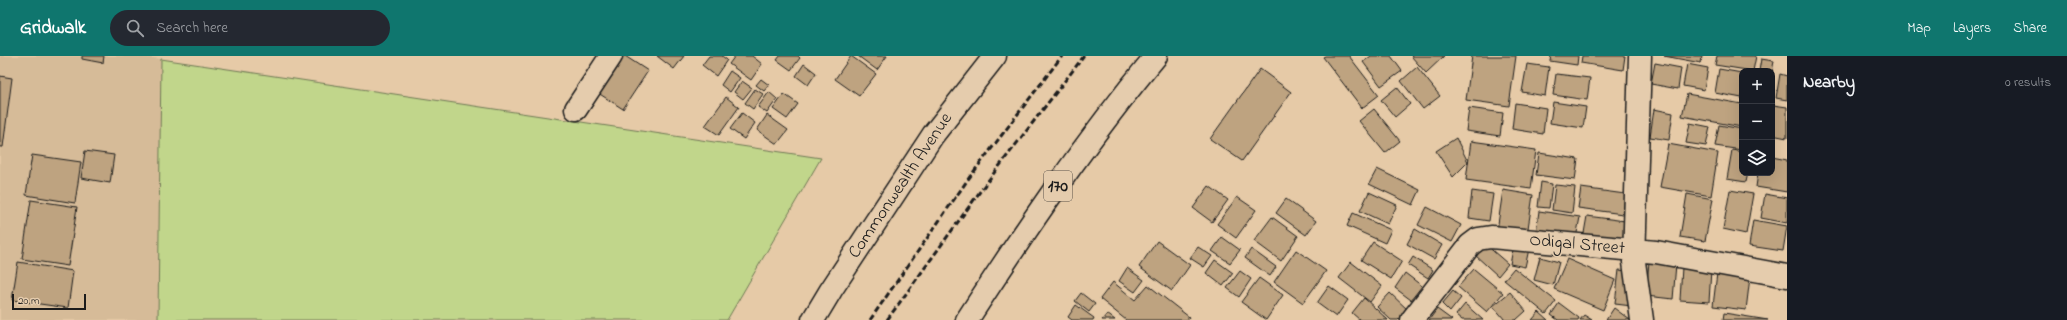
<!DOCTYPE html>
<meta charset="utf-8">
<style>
:root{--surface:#171b24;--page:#242831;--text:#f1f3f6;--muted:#9ea1a6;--line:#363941;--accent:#0f766e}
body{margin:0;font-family:"Indie Flower",sans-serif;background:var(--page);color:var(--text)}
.controls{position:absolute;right:12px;top:12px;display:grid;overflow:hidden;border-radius:8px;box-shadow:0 4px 16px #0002}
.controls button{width:36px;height:36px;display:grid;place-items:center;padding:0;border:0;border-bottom:1px solid var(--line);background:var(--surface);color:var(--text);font:20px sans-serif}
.scale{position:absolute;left:12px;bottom:10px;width:74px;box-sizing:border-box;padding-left:4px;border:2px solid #1c1c1c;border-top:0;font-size:11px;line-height:14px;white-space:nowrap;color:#1c1c1c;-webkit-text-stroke:3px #e5ccad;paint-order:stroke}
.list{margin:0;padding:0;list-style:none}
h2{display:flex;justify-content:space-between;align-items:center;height:52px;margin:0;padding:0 16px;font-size:17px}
h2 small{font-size:13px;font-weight:400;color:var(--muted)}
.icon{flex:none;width:22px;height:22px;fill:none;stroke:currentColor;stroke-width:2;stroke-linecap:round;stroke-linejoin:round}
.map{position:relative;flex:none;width:1787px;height:264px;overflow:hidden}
header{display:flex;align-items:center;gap:24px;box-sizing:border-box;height:56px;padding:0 20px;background:var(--accent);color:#fff}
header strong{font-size:19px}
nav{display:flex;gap:22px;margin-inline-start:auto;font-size:14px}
.search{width:280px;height:36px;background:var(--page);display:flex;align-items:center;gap:10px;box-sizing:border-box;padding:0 14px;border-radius:22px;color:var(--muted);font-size:15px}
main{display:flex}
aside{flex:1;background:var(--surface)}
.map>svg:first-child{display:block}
</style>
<header>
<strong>Gridwalk</strong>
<div class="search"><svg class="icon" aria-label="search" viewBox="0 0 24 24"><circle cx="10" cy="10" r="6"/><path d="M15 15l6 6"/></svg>Search here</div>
<nav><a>Map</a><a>Layers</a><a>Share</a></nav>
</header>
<main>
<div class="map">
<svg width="1787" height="264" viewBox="0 0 1787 264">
<rect width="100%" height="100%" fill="#e6caa7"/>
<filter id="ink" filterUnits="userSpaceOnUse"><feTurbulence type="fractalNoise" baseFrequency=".025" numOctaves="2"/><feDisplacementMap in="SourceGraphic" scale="8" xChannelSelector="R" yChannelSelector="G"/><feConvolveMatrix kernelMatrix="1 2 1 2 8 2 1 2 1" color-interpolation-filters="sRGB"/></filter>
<g filter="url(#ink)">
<!-- built -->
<path fill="#d6bb98" d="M 0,0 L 136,0 L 161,3 L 158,264 L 0,264 Z"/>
<!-- green -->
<path fill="#c1d68b" stroke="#6e7954" d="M 161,3 L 821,102 L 727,264 L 158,264 Z"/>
<!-- building -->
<path fill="#bea380" stroke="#1c1c1c" d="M 82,0 L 104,0 L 103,7 L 82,3 Z
M 618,0 L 625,0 L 648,15 L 623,53 L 595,35 Z
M 657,0 L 684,0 L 674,13 Z
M 709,0 L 722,0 L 727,4 L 716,20 L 702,9 Z
M 735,0 L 752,0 L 762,8 L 751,24 L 729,8 Z
M 780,0 L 798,0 L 800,2 L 791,14 L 777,4 Z
M 851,0 L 876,18 L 859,40 L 835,23 Z
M 858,0 L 887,0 L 877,14 Z
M 1325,0 L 1349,0 L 1379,39 L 1362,52 L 1323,1 Z
M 1371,0 L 1391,0 L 1402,15 L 1381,30 L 1363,6 Z
M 1411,0 L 1444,0 L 1426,17 Z
M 1472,0 L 1516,0 L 1509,50 L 1466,44 Z
M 1551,0 L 1578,0 L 1577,9 L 1550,5 Z
M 1582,0 L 1625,0 L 1623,14 L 1581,7 Z
M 1664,0 L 1702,0 L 1701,7 Z
M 1717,0 L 1756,0 L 1753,15 L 1715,9 Z
M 1761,3 L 1774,5 L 1772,16 L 1759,15 Z
M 1655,7 L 1681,12 L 1678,33 L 1651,28 Z
M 804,8 L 816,17 L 808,29 L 796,20 Z
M 1527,8 L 1549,11 L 1545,40 L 1522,36 Z
M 1687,8 L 1708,12 L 1704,34 L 1683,30 Z
M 1417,11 L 1440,40 L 1423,53 L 1401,25 Z
M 1260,13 L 1291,36 L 1242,105 L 1210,83 Z
M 1719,13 L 1742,17 L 1742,42 L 1715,37 Z
M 730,15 L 740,22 L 730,36 L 721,29 Z
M 1556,18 L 1590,22 L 1587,44 L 1553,39 Z
M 1780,18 L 1787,20 L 1787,44 L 1776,42 Z
M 0,20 L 12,22 L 3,91 L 0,91 Z
M 761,23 L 769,29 L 764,35 L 756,29 Z
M 742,25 L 752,32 L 743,43 L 734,36 Z
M 1397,31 L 1410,48 L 1395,61 L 1381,44 Z
M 755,33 L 763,38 L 753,53 L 745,47 Z
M 769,36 L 777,43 L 767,57 L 758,51 Z
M 784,38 L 798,48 L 787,63 L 773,53 Z
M 1687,38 L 1742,48 L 1742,71 L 1682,60 Z
M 726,41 L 739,51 L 719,79 L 705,70 Z
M 1553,46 L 1586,51 L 1583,72 L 1550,67 Z
M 1515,47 L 1546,52 L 1543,78 L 1512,73 Z
M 1773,49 L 1787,51 L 1787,82 L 1772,79 Z
M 1469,52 L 1503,57 L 1500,80 L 1466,75 Z
M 1374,53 L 1400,85 L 1385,97 L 1359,65 Z
M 1654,53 L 1673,57 L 1669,84 L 1650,81 Z
M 742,57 L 755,67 L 744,83 L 730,73 Z
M 767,59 L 788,74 L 777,88 L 757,74 Z
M 1690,67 L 1710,71 L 1706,90 L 1686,87 Z
M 1719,69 L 1742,73 L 1742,94 L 1715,90 Z
M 1456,82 L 1468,106 L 1453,121 L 1436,95 Z
M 1471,85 L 1536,94 L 1531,133 L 1466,124 Z
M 1668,88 L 1718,97 L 1711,140 L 1660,131 Z
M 1732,94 L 1742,96 L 1742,117 L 1748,117 L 1746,126 L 1727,123 Z
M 85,95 L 114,99 L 110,127 L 81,122 Z
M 1539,97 L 1578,103 L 1575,124 L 1536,119 Z
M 32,99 L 81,106 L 75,147 L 26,139 Z
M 1772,101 L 1787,104 L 1787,136 L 1756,131 L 1758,117 L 1772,117 Z
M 1377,113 L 1420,134 L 1413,149 L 1369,128 Z
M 1541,126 L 1552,128 L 1549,152 L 1538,151 Z
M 1555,129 L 1575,131 L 1572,157 L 1552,154 Z
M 1209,130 L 1228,144 L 1212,166 L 1193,152 Z
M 1581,132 L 1625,138 L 1623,158 L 1578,152 Z
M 1503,134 L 1533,139 L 1527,179 L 1497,175 Z
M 1730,134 L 1753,138 L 1746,178 L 1723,173 Z
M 1472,135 L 1493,138 L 1489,165 L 1469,162 Z
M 1369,136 L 1397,149 L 1388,168 L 1360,155 Z
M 1687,138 L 1713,143 L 1705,185 L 1680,181 Z
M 1765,138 L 1787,142 L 1787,167 L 1761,162 Z
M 1237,141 L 1256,154 L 1236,182 L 1217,168 Z
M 1286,143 L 1316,165 L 1306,179 L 1276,157 Z
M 31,144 L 77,151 L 68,210 L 22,203 Z
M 1427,151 L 1461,169 L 1452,186 L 1418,169 Z
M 1539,155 L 1580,161 L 1576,182 L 1536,177 Z
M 1353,157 L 1391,174 L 1385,187 L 1347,170 Z
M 1587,160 L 1625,165 L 1622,189 L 1583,183 Z
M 1272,161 L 1298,180 L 1281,205 L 1254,185 Z
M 1753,164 L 1787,170 L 1783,195 L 1749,190 Z
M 1415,173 L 1442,189 L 1434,203 L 1407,188 Z
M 1222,181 L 1240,194 L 1230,207 L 1212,195 Z
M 1157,185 L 1190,209 L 1172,235 L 1139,211 Z
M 1373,186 L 1402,205 L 1391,223 L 1361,204 Z
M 1485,188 L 1508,208 L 1498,220 L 1475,199 Z
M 1514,189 L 1529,193 L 1525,211 L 1510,208 Z
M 1198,191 L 1212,200 L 1204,211 L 1190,202 Z
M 1251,193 L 1276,211 L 1270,220 L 1245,202 Z
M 1296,194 L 1326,215 L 1303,247 L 1274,226 Z
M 1413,201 L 1433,214 L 1428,222 L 1408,209 Z
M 1540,201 L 1559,206 L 1553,229 L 1534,224 Z
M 1567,203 L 1615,224 L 1603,254 L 1554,233 Z
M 1215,204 L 1233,217 L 1223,230 L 1206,217 Z
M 1649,205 L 1676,208 L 1673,243 L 1646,240 Z
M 18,206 L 73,215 L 68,252 L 12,244 Z
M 1351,206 L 1382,230 L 1370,246 L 1339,222 Z
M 1682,211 L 1711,213 L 1709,246 L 1680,244 Z
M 1127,212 L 1144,224 L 1135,236 L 1119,225 Z
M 1514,212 L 1556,245 L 1546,258 L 1504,224 Z
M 1474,213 L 1503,237 L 1487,256 L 1458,231 Z
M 1619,214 L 1635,216 L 1632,250 L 1615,248 Z
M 1240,215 L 1251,223 L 1239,241 L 1227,232 Z
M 1405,217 L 1422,230 L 1411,244 L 1395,232 Z
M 1717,217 L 1750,221 L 1746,254 L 1713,250 Z
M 1259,222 L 1283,239 L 1266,264 L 1241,246 Z
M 1113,226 L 1135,244 L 1148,229 L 1189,261 L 1187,264 L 1126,264 L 1100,243 Z
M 1329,230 L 1348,244 L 1336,261 L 1317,247 Z
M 1453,235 L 1461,242 L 1450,256 L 1442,248 Z
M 1510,236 L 1526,255 L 1516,264 L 1505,264 L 1493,250 Z
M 1081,237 L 1095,248 L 1089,256 L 1075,245 Z
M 1390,237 L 1408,254 L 1398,264 L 1391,264 L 1377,251 Z
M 1364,242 L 1388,264 L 1360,264 L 1352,257 Z
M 1559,247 L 1579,262 L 1578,264 L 1558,264 L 1551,259 Z
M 1465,248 L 1483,264 L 1462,264 L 1456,259 Z
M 1076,249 L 1094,262 L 1093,264 L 1072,264 L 1068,261 Z
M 1614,252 L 1630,264 L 1606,264 Z
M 1437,253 L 1452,264 L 1429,264 Z
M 1539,256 L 1548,264 L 1532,264 Z
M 1724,257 L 1768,264 L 1723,264 Z
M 1107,258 L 1115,264 L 1102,264 Z
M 1584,259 L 1592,264 L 1580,264 Z"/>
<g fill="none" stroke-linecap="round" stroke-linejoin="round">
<!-- street casing -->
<g stroke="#1c1c1c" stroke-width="25">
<path id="street" d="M 1640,0 L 1634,206 L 1642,264
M 576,53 L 611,0
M 1412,264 L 1470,189 L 1478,183 L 1491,181 L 1656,196 L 1787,220"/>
</g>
<!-- primary casing -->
<g stroke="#1c1c1c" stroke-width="25">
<path id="primary" d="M 813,264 L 831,234 L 933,79 L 995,0
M 967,264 C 1026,173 1087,83 1156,0"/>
</g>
<!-- street -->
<use href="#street" stroke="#e5ccad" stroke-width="22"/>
<!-- primary -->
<use href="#primary" stroke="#e5ccad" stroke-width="22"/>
<!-- rail -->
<path stroke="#1c1c1c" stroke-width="3" stroke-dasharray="6 3" stroke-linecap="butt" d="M 870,264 L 969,122 L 1062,0
M 887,264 L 984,130 L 1084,0"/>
</g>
</g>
<g text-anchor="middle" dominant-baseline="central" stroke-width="3" stroke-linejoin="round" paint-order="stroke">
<!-- shield labels -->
<rect fill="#e5ccad" stroke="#585148" stroke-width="1" x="1044" y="115" width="28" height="30" rx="3"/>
<g font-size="17" font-weight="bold" fill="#1c1c1c">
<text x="1058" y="130">170</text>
</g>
<!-- street labels -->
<g font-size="18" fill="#1c1c1c" stroke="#e5ccad">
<text transform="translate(901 130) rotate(-56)">Commonwealth Avenue</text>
<text transform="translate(1577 189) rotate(5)">Odigal Street</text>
</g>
</g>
</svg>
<div class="controls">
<button>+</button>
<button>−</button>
<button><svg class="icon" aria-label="layers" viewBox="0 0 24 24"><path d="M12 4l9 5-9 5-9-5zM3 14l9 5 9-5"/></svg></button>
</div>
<div class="scale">20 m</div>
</div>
<aside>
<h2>Nearby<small>0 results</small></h2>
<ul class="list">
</ul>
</aside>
</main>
